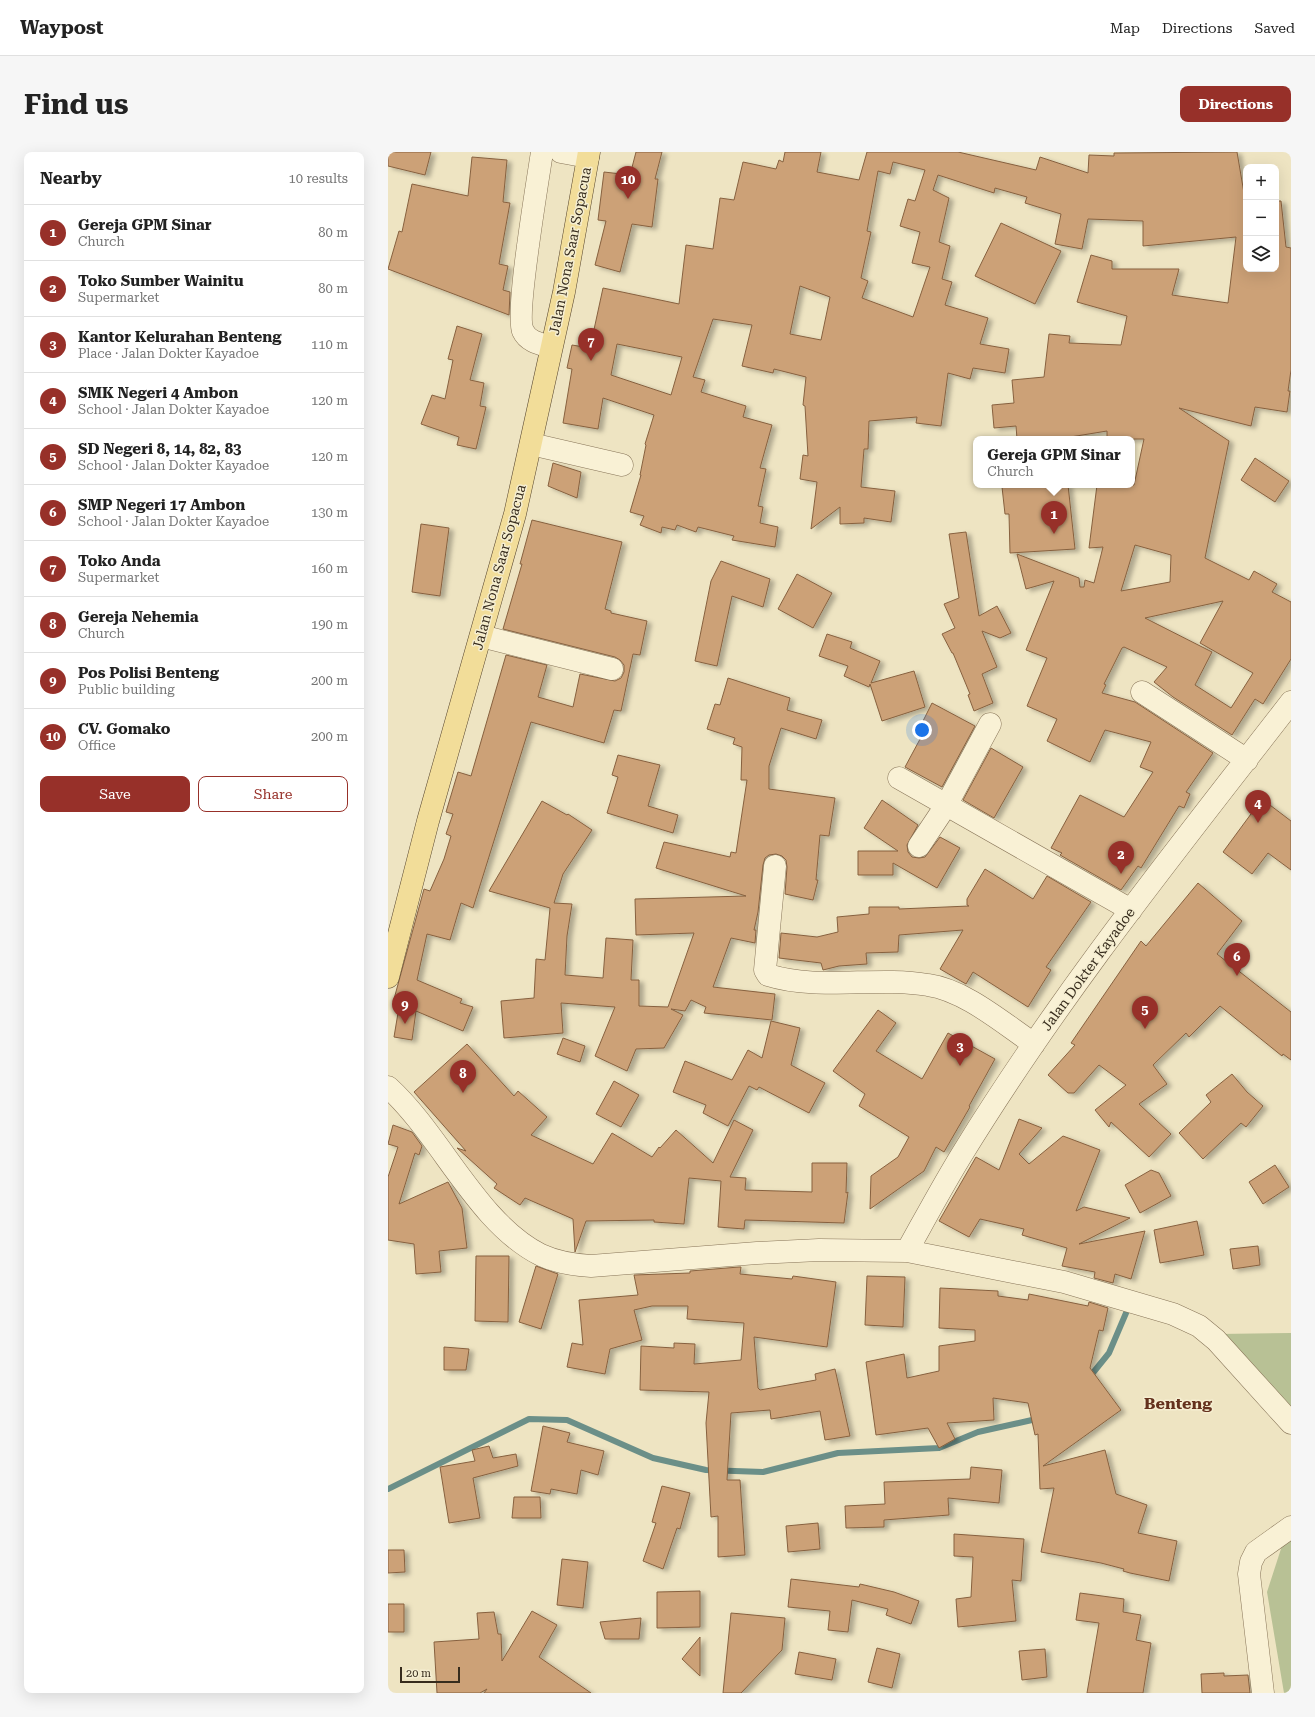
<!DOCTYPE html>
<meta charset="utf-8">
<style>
:root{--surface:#fff;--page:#f6f6f6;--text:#222;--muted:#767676;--line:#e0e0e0;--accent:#973029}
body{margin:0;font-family:"Roboto Serif",serif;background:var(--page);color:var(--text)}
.controls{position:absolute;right:12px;top:12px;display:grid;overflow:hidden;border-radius:8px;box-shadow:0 4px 16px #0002}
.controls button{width:36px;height:36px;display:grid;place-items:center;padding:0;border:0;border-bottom:1px solid var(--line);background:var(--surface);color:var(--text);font:20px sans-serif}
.scale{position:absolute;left:12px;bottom:10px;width:60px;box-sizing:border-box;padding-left:4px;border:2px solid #372c1d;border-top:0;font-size:11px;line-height:14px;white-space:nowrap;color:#372c1d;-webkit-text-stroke:3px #f5eed1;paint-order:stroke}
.you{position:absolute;left:534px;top:578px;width:14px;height:14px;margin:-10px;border:3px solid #fff;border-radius:50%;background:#1a73e8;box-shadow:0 0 0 6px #1a73e833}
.badge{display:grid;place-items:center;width:26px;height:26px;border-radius:50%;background:var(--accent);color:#fff;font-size:13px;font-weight:700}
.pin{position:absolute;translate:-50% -33px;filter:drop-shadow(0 1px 2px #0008)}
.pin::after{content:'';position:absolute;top:21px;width:14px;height:12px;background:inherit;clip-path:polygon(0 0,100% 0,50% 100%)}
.popup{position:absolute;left:585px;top:284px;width:162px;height:52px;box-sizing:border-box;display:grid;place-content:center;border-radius:8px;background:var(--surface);filter:drop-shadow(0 1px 3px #0005);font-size:13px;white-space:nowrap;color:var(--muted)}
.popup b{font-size:15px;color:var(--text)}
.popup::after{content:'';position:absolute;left:50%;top:100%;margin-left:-8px;border:8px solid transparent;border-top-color:var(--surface)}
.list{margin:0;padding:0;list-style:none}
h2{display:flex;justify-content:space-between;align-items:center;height:52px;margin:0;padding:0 16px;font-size:17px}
h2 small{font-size:13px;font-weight:400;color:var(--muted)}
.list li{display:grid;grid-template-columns:26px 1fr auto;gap:12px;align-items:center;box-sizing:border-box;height:56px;padding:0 16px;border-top:1px solid var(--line)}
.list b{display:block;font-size:15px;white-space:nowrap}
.list p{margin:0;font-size:13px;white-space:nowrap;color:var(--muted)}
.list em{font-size:13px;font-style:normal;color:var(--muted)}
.actions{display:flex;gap:8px;padding:12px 16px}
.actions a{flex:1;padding:9px 0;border:1px solid var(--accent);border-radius:8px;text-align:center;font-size:14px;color:var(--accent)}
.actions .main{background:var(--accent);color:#fff}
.icon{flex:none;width:22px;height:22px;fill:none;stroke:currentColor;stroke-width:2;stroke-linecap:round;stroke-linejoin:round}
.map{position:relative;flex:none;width:903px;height:1541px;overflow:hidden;border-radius:8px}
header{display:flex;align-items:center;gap:24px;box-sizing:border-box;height:56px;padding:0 20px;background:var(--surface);border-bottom:1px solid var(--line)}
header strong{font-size:19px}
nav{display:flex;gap:22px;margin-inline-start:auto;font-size:14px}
.intro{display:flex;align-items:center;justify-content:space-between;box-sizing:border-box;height:96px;padding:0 24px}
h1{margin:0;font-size:28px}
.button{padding:10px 18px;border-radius:8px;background:var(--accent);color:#fff;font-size:14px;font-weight:700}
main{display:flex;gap:24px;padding:0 24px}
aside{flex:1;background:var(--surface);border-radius:8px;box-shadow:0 4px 16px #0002}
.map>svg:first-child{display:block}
</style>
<header>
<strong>Waypost</strong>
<nav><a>Map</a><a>Directions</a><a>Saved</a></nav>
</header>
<div class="intro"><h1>Find us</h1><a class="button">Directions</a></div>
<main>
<aside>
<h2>Nearby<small>10 results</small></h2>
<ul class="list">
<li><span class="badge">1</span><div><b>Gereja GPM Sinar</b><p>Church</p></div><em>80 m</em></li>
<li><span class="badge">2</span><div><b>Toko Sumber Wainitu</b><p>Supermarket</p></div><em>80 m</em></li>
<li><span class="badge">3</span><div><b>Kantor Kelurahan Benteng</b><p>Place · Jalan Dokter Kayadoe</p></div><em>110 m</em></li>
<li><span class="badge">4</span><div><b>SMK Negeri 4 Ambon</b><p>School · Jalan Dokter Kayadoe</p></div><em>120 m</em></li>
<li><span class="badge">5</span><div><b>SD Negeri 8, 14, 82, 83</b><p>School · Jalan Dokter Kayadoe</p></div><em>120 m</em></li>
<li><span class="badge">6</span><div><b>SMP Negeri 17 Ambon</b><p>School · Jalan Dokter Kayadoe</p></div><em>130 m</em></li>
<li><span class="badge">7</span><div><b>Toko Anda</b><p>Supermarket</p></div><em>160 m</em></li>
<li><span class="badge">8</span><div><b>Gereja Nehemia</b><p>Church</p></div><em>190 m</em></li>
<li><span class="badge">9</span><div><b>Pos Polisi Benteng</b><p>Public building</p></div><em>200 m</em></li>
<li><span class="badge">10</span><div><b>CV. Gomako</b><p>Office</p></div><em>200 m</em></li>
</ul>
<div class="actions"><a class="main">Save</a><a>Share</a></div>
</aside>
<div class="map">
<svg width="903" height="1541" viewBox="0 0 903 1541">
<defs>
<filter id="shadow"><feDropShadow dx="4.5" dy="2.5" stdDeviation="2" flood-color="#0004"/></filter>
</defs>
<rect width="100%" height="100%" fill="#eee4c2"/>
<!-- cemetery -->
<path fill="#b8c195" d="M 903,1181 L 903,1261 L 830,1182 Z
M 903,1366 L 903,1541 L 896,1541 L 879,1440 Z"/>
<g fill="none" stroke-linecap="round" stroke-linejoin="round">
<!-- stream -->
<path stroke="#6b8f88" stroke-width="6" d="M 700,1227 L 721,1201 L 741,1154
M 0,1337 L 141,1267 L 179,1268 L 265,1306 L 318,1318 L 375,1320 L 450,1301 L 551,1296 L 590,1280 L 644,1268 L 649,1264"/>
</g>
<!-- building -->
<path fill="#cca177" stroke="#87613f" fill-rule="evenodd" filter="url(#shadow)" d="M 0,0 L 43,0 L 37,23 L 0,14 Z
M 248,0 L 274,0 L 267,27 L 270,27 L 264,75 L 244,72 L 232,120 L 207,113 L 218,69 L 210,68 L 216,20 L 242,23 Z
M 397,0 L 433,0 L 429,20 L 471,28 L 479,0 L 570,0 L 648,18 L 652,5 L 700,21 L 701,3 L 726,4 L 726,1 L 849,0 L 858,53 L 858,117 L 888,117 L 888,49 L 893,49 L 898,95 L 903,96 L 903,218 L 900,239 L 902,239 L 899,260 L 867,255 L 863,274 L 791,256 L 841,289 L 817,406 L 861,428 L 866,419 L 889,432 L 884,440 L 903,450 L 903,507 L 875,552 L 867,547 L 844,583 L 785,545 L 766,530 L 779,515 L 736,495 L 734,496 L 716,532 L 718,533 L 714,541 L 747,550 L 825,601 L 798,640 L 802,642 L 796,656 L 791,654 L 753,716 L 750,714 L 733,738 L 672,703 L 674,701 L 663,696 L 692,643 L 736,665 L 765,620 L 752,615 L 763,590 L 717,578 L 702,610 L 659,589 L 669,567 L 639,554 L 659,506 L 638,498 L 666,429 L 638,437 L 629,402 L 691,426 L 692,435 L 696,435 L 697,428 L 706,431 L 715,395 L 701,396 L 709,333 L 746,333 L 756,287 L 719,287 L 719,279 L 670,287 L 653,287 L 652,285 L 629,287 L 628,274 L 606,276 L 604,253 L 626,251 L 624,228 L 656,225 L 661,182 L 682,184 L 681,191 L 733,193 L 739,164 L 689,150 L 703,103 L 724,109 L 724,117 L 791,117 L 784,143 L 840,151 L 848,85 L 755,94 L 755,69 L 700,67 L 694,97 L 667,92 L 673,62 L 637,51 L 639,45 L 607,36 L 606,41 L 550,23 L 545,38 L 561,46 L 551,90 L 562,94 L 554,127 L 564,130 L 557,153 L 600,166 L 592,192 L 621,197 L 617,221 L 585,216 L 582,227 L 560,221 L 553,274 L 528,271 L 529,265 L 481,269 L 480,297 L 476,297 L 473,335 L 507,339 L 503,370 L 476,366 L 476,371 L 452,372 L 452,355 L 423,377 L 429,330 L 412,327 L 415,303 L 420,304 L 417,254 L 415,253 L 418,225 L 386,217 L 385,221 L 354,214 L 364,173 L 325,167 L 305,225 L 317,228 L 313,240 L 358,254 L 355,265 L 384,273 L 372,316 L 378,317 L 370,354 L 375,355 L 372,371 L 390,375 L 387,395 L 344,388 L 346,384 L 310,375 L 308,380 L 289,373 L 287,378 L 274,375 L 273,381 L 252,373 L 256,364 L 242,360 L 253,323 L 252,323 L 258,293 L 257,292 L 266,263 L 215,246 L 210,277 L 175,271 L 184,217 L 179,216 L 184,193 L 202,196 L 215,136 L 291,152 L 298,93 L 325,97 L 332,46 L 346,48 L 355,10 L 388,17 L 391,8 L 395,10 ZM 505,10 L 537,18 L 527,49 L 520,47 L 512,74 L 532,80 L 524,111 L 542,115 L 525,165 L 474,146 L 480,129 L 473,126 L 483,80 L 479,79 L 490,19 L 502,22 ZM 412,134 L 442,145 L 433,188 L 402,182 ZM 229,192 L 294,205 L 283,243 L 223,223 ZM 747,393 L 783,403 L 782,430 L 733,439 ZM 835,449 L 812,491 L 865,521 L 843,556 L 807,533 L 824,500 L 757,466 Z
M 84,5 L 119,8 L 115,50 L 122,51 L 111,112 L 120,114 L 115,138 L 122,140 L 121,163 L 0,117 L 11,79 L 14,80 L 24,32 L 80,44 Z
M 613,71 L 673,99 L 647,152 L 587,124 Z
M 69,174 L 94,182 L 82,228 L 96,231 L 92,254 L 98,255 L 88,297 L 69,293 L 71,285 L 33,272 L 44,243 L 57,247 L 65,208 L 60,207 Z
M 867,306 L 901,329 L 887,350 L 853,328 Z
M 165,311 L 193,320 L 189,346 L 160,334 Z
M 629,333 L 680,333 L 687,397 L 622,401 L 621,362 L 617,362 L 614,335 Z
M 144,368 L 234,390 L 217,457 L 223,459 L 223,461 L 259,469 L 252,503 L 245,502 L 233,559 L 226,558 L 216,591 L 143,570 L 85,756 L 73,751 L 62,788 L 39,782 L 29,828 L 74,847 L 72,851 L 85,855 L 75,879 L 28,859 L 24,888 L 6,885 L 12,849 L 6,847 L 36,737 L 42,739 L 56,707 L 63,684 L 58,682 L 65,662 L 58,660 L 70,620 L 83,624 L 118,503 L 159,513 L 150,545 L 185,555 L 192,522 L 227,529 L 233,526 L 236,520 L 236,513 L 232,508 L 227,505 L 115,477 L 134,412 L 132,412 Z
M 33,372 L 61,376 L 52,444 L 24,440 Z
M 578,380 L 591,464 L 609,454 L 623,481 L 612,486 L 594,479 L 609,515 L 594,522 L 605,551 L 586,559 L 580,543 L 582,542 L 565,501 L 564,501 L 554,482 L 567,476 L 556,452 L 571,446 L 561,382 Z
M 333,409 L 382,427 L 375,455 L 344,444 L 329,514 L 307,509 L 323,429 Z
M 409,422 L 444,441 L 425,476 L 390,457 Z
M 439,482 L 464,490 L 462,496 L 492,509 L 483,531 L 526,519 L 537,555 L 494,569 L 482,532 L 481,535 L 456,524 L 460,514 L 431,504 Z
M 340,526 L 402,546 L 399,558 L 434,568 L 428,587 L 393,576 L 381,614 L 381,637 L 447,646 L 441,684 L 432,683 L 428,728 L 430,728 L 425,748 L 397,742 L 399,715 L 398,708 L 394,704 L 388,702 L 381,703 L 377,706 L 375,713 L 370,760 L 366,778 L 368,778 L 367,791 L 343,786 L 325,835 L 387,842 L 384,868 L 316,861 L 318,855 L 303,848 L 297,859 L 283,857 L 295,863 L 276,896 L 248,897 L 239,919 L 207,904 L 227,855 L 173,851 L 175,881 L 116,886 L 113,849 L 146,846 L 148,807 L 157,808 L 162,756 L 101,739 L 154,649 L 179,663 L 180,662 L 204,678 L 175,722 L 166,751 L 184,752 L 179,784 L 177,823 L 215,826 L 218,786 L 245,788 L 243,828 L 251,828 L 251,854 L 280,855 L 306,781 L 248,783 L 247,747 L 358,744 L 268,716 L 276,690 L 342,705 L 343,700 L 348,701 L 359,628 L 353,628 L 354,595 L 345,592 L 347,586 L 319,577 L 327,552 L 332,553 Z
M 544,551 L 587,574 L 554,635 L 517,615 L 538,576 L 533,573 Z
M 603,596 L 635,615 L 606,666 L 575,648 Z
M 230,603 L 272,613 L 260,654 L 290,663 L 285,681 L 219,661 L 230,625 L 224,623 Z
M 874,647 L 903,669 L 903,718 L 880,701 L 864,722 L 835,700 Z
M 494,648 L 530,673 L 519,693 L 520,700 L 524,705 L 531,706 L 537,705 L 552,685 L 572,696 L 549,736 L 505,711 L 505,723 L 470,723 L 470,699 L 510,699 L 476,676 Z
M 597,717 L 645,747 L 659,724 L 703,750 L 658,815 L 663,818 L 640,855 L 585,820 L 578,832 L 552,817 L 575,778 L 511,783 L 510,800 L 478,801 L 479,812 L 451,814 L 435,818 L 433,811 L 391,806 L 393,781 L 429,785 L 450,780 L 449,765 L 481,762 L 481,755 L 511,755 L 511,757 L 581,754 L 579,753 L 579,747 Z
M 810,731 L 854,769 L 829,802 L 903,860 L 903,908 L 895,902 L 894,904 L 832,854 L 801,885 L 798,881 L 765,913 L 779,932 L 751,952 L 783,982 L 761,1005 L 723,970 L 721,975 L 707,958 L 738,933 L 711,913 L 686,941 L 680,941 L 660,923 L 687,893 L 683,891 L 753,789 L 758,794 Z
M 490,858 L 508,871 L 488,899 L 534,927 L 560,881 L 607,907 L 581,954 L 582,955 L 556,1000 L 548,995 L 536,1019 L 482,1057 L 483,1024 L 510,1005 L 521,985 L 471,954 L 477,942 L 445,919 Z
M 383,869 L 412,876 L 403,913 L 437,931 L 421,961 L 371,935 L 369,938 L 361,934 L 340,974 L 315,961 L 318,953 L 285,940 L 297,909 L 344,928 L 360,898 L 374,906 Z
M 175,886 L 197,894 L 192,910 L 169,902 Z
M 79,892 L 126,944 L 130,939 L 159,965 L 143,983 L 205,1012 L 224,981 L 264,1005 L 271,995 L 272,996 L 288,978 L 325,1011 L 346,968 L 365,978 L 342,1025 L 358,1026 L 357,1038 L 424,1040 L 424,1011 L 459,1011 L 458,1041 L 460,1040 L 456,1071 L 357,1068 L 356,1077 L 330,1075 L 333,1029 L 301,1026 L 296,1072 L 266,1070 L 266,1068 L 198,1069 L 187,1100 L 185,1067 L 137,1046 L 132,1053 L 106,1036 L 109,1032 L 69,996 L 78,999 L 26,940 Z
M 844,922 L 859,940 L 875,954 L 858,975 L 853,971 L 815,1007 L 791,981 L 823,950 L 818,943 Z
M 226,929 L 251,943 L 233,975 L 208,962 Z
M 631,967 L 654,976 L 631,1002 L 641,1012 L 675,984 L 712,998 L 688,1059 L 696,1055 L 742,1066 L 691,1092 L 757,1079 L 743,1127 L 727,1122 L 725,1131 L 706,1126 L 707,1120 L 674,1114 L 679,1096 L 634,1083 L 636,1077 L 592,1067 L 581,1085 L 551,1069 L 588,1005 L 611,1018 Z
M 5,973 L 24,980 L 34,994 L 31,1003 L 27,1001 L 11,1052 L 60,1030 L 74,1056 L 79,1096 L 51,1099 L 53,1120 L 28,1122 L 26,1092 L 0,1088 L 0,1025 L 10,995 L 0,992 Z
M 887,1013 L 901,1035 L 875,1052 L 861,1030 Z
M 763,1018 L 771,1021 L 783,1044 L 752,1061 L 737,1033 Z
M 809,1069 L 816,1103 L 772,1111 L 766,1078 Z
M 870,1094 L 872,1113 L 845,1117 L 842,1097 Z
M 88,1104 L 121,1104 L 120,1170 L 87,1169 Z
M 148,1114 L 170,1122 L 153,1177 L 131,1170 Z
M 351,1115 L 353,1115 L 352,1122 L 404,1127 L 405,1124 L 448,1130 L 439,1195 L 366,1185 L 370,1236 L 372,1238 L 428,1228 L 427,1222 L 447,1217 L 462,1284 L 437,1288 L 432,1259 L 383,1267 L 382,1258 L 343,1261 L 339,1328 L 352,1328 L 357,1403 L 330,1405 L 330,1364 L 323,1365 L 318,1271 L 321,1240 L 252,1238 L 253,1194 L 286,1196 L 286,1191 L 307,1192 L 306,1212 L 353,1208 L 356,1171 L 299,1167 L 300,1154 L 264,1154 L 246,1158 L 254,1188 L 222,1197 L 217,1222 L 179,1215 L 184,1191 L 195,1193 L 191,1148 L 250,1143 L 246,1123 L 302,1121 L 302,1119 Z
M 479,1124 L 517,1125 L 515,1175 L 477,1173 Z
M 552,1136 L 610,1139 L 610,1144 L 640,1148 L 641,1142 L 700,1154 L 701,1150 L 720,1156 L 715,1179 L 711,1178 L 702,1216 L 733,1258 L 655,1314 L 717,1298 L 728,1342 L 759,1353 L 750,1381 L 789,1389 L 781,1429 L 742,1421 L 735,1419 L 736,1417 L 713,1411 L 653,1400 L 666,1336 L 652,1337 L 650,1282 L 647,1283 L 640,1251 L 605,1246 L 606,1268 L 559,1271 L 567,1287 L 551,1296 L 540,1276 L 488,1283 L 478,1210 L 516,1202 L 519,1226 L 551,1219 L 551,1194 L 587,1189 L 587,1178 L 551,1176 Z
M 56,1195 L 81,1197 L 78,1218 L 56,1218 Z
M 155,1274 L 182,1281 L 179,1290 L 216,1299 L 210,1323 L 193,1318 L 189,1342 L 163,1337 L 162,1342 L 143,1339 Z
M 101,1294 L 105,1306 L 128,1302 L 130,1314 L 85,1326 L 92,1366 L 61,1371 L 52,1315 L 87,1309 L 84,1298 Z
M 583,1315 L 614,1318 L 611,1351 L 560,1346 L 561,1363 L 496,1368 L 496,1375 L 458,1376 L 457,1354 L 497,1352 L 496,1330 L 582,1327 Z
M 274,1334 L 302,1341 L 292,1377 L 289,1376 L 275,1417 L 255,1409 L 268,1371 L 264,1370 Z
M 126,1345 L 152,1345 L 153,1366 L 124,1366 Z
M 430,1371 L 432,1397 L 400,1400 L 398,1374 Z
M 566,1382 L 636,1387 L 633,1429 L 624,1428 L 628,1469 L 570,1475 L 568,1447 L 583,1445 L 585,1405 L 566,1404 Z
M 0,1398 L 16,1398 L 17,1420 L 0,1421 Z
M 174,1407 L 200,1410 L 195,1456 L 169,1453 Z
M 403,1427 L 471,1435 L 472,1432 L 506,1440 L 531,1449 L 523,1472 L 498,1463 L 500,1457 L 464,1448 L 460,1480 L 440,1478 L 442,1459 L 400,1455 Z
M 312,1439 L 312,1475 L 269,1476 L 269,1440 Z
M 692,1441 L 736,1447 L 735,1460 L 753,1463 L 748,1488 L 763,1491 L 755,1541 L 699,1541 L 711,1471 L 688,1468 Z
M 0,1452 L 16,1452 L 16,1480 L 0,1480 Z
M 144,1459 L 169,1473 L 151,1505 L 203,1541 L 96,1541 L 99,1537 L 92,1541 L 49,1541 L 46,1490 L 91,1487 L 89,1461 L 106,1460 L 110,1482 L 113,1482 L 114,1509 Z
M 343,1461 L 397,1466 L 394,1498 L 353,1541 L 335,1541 Z
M 253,1466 L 251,1487 L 217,1487 L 212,1470 Z
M 312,1485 L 312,1524 L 294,1507 Z
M 489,1496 L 512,1502 L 504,1536 L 480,1530 Z
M 657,1497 L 659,1525 L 634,1528 L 631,1499 Z
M 411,1500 L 448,1507 L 444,1528 L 407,1522 Z
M 836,1521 L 836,1524 L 860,1523 L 862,1541 L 814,1541 L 813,1522 Z"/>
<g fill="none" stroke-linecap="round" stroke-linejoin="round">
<!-- minor casing -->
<g stroke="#887559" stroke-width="23">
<path id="minor" d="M 154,0 C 150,27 127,163 135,179 C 140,190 153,192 163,195
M 173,0 L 200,5
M 143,292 L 234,313
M 93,484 L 224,517
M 754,540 L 859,608
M 511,626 L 743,758
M 531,694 L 559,652 L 602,572
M 387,714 L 377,818 L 380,823 C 431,839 487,824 540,833 C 577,838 616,872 646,892
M 0,935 C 53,983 89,1071 153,1103 C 168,1110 186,1113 203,1114 L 369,1101 L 431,1098 L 519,1099 L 676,1130 L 785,1162 L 811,1174 L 828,1188 L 903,1271
M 519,1099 C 538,1065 556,1031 576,999 C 673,841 790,696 903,550
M 875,1541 L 861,1422 L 863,1410 L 868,1400 L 903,1375"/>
</g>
<!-- major casing -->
<g stroke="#55432d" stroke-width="23">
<path id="major" d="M 0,825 L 40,669 L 127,362 L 176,140 L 201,0"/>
</g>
<!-- minor -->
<use href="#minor" stroke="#f9f1d5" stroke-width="22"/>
<!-- major -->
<use href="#major" stroke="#f2dd99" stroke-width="22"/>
</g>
<g text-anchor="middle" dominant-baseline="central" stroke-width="3" stroke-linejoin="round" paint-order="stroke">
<!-- street labels -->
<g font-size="14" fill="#372c1d" stroke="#f5eed1">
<text transform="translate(182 99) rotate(-79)">Jalan Nona Saar Sopacua</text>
<text transform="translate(111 415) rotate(-75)">Jalan Nona Saar Sopacua</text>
<text transform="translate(700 817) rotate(-54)">Jalan Dokter Kayadoe</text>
</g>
<!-- quarter labels -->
<g font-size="16" font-weight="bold" fill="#64311d" stroke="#f5eed1">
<text x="790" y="1251">Benteng</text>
</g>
</g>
</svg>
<div class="controls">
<button>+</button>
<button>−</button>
<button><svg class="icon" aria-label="layers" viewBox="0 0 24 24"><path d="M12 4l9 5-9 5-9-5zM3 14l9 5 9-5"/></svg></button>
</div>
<div class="scale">20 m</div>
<div class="you"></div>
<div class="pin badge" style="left:666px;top:382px">1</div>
<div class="popup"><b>Gereja GPM Sinar</b>Church</div>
<div class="pin badge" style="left:733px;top:722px">2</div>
<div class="pin badge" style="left:572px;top:914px">3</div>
<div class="pin badge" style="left:870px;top:671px">4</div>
<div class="pin badge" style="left:757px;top:877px">5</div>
<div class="pin badge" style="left:849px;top:824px">6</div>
<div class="pin badge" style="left:203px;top:209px">7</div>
<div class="pin badge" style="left:75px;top:941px">8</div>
<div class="pin badge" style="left:17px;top:872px">9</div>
<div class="pin badge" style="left:240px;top:47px">10</div>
</div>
</main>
